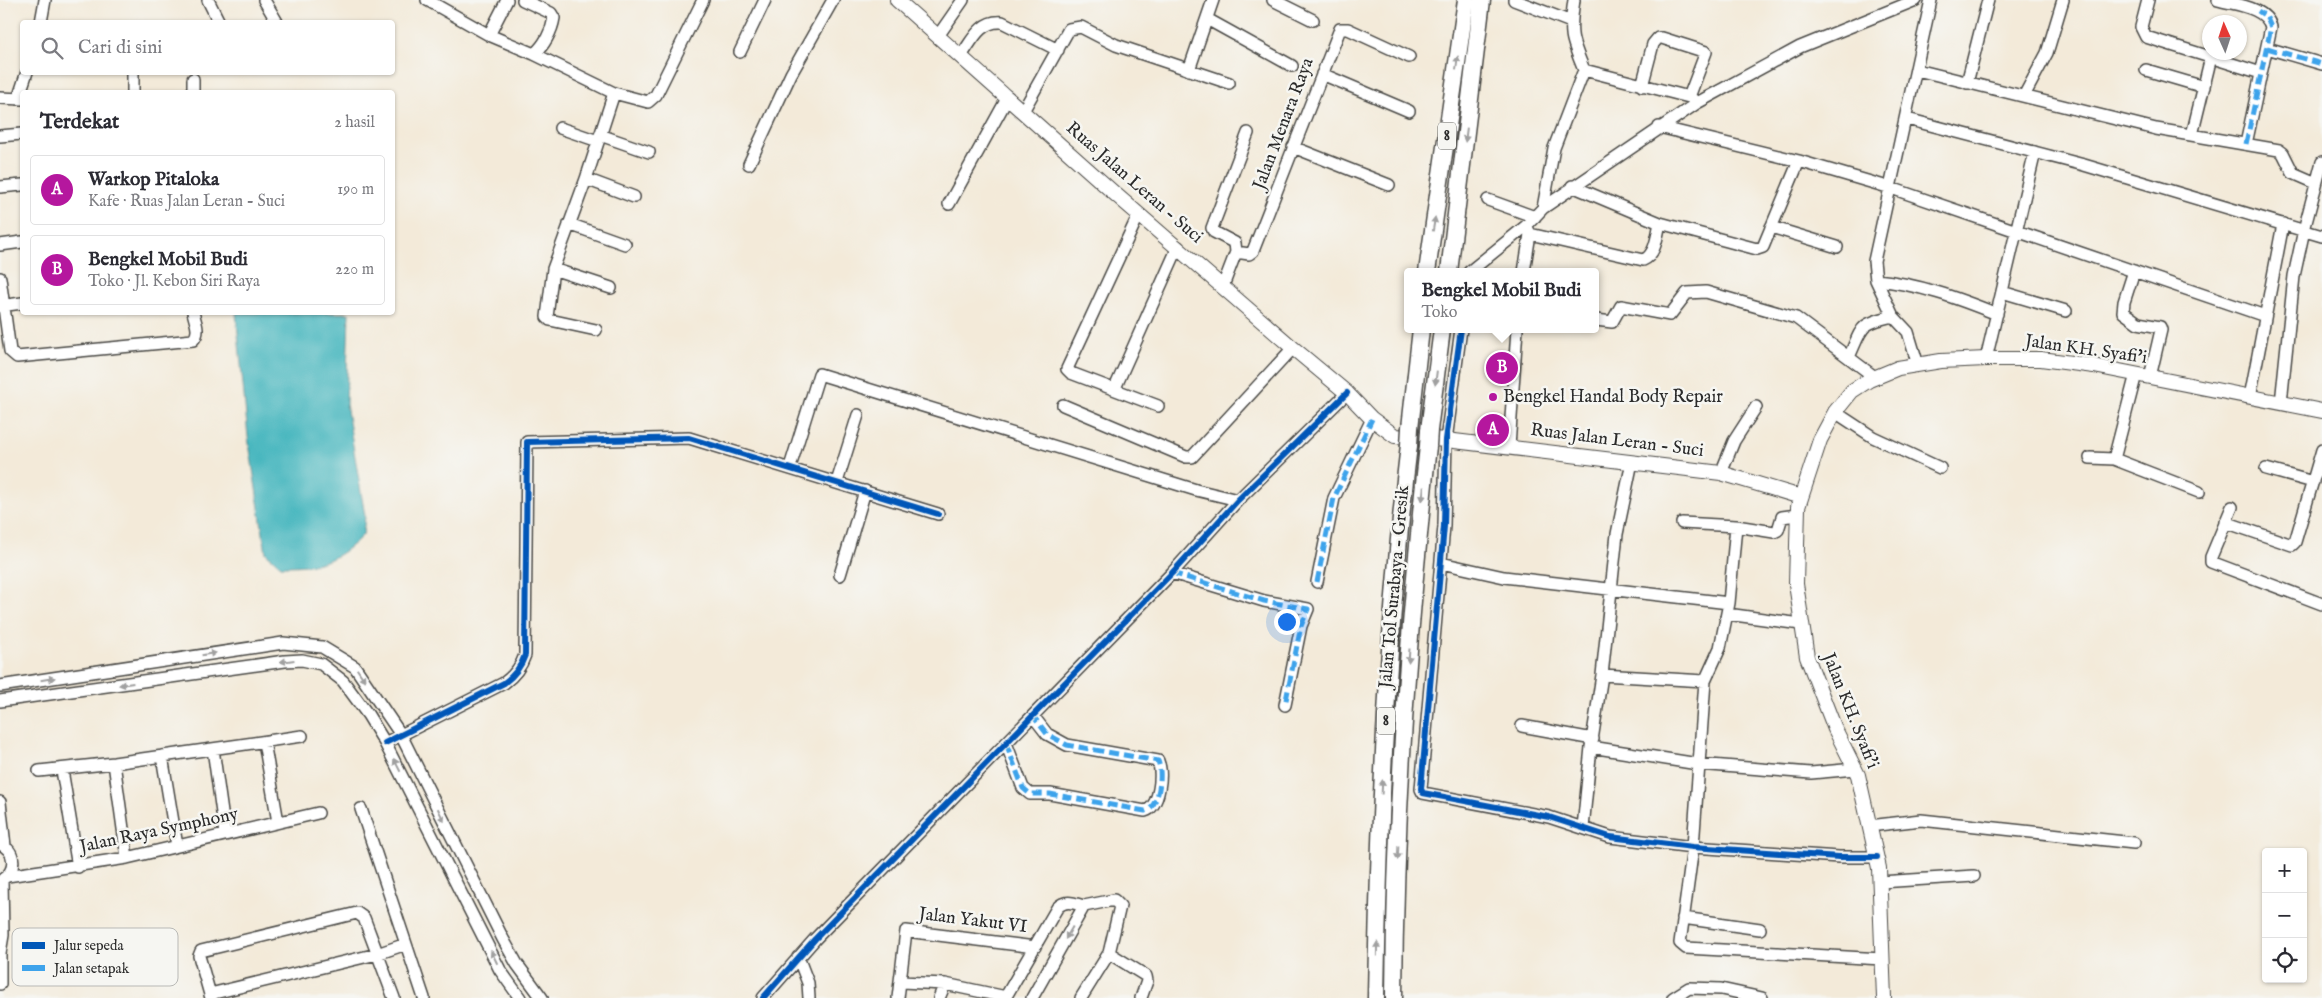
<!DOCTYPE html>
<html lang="id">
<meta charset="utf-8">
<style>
:root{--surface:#fff;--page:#f2f2f3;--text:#2b2b33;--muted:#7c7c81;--line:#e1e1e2;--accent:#b5179e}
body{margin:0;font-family:"IM FELL English",serif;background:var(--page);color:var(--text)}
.controls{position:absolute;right:15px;bottom:15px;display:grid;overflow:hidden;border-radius:5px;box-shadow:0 1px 4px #0004}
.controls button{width:45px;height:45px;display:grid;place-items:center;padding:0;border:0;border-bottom:1px solid var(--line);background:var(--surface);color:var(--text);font:25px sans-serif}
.compass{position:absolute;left:2202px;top:15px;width:45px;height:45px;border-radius:50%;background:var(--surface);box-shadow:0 1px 4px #0004;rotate:357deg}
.you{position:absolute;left:1286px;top:621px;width:18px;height:18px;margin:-12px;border:4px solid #fff;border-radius:50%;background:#1a73e8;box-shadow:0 0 0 8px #1a73e833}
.badge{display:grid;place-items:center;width:32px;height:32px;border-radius:50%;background:var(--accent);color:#fff;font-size:16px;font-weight:700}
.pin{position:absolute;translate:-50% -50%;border:2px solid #fff;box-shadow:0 1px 5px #0006}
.popup{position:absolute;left:1404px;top:268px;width:195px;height:65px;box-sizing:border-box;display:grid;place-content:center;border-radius:5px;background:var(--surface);filter:drop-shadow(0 1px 4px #0005);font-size:16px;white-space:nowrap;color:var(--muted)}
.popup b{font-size:19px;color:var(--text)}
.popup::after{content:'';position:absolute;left:50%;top:100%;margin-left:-10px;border:10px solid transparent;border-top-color:var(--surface)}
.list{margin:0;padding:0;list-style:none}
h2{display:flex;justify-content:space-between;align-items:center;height:65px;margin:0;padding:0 20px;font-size:21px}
h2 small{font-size:16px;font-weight:400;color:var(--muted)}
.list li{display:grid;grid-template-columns:32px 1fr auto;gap:15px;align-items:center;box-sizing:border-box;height:70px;margin:0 10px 10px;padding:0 10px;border:1px solid var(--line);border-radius:5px}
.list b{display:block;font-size:19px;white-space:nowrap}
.list p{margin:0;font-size:16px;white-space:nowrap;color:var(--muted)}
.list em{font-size:16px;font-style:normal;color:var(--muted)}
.icon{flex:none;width:28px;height:28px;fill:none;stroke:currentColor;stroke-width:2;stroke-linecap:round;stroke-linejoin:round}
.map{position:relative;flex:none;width:2322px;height:998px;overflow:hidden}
.search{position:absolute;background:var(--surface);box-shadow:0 1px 4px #0004;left:20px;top:20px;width:375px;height:55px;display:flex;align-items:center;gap:12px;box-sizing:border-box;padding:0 18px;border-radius:5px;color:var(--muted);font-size:19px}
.panel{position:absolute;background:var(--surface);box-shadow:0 1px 4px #0004;left:20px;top:90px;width:375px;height:225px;border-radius:5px}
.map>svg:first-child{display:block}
</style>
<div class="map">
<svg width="2322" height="998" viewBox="0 0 2322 998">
<rect width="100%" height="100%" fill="#f6f6f2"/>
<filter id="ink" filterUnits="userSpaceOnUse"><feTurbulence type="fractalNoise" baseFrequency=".02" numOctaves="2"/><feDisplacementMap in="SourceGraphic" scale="10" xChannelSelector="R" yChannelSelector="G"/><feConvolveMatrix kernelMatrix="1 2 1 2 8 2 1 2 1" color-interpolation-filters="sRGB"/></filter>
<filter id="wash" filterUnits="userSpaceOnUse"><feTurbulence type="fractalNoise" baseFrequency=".0096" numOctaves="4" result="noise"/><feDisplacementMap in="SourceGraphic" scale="20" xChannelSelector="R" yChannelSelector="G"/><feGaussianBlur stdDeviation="1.12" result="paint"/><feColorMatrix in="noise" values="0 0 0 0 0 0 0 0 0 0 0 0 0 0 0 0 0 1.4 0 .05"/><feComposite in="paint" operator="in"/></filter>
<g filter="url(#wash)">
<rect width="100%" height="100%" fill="#f3ead9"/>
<!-- water -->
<path fill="#48b7bf" stroke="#3a7175" d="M 236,313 L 349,313 L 346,404 L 365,516 L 363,535 C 335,563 319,566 281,566 L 266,553 L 248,437 Z"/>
</g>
<g filter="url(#ink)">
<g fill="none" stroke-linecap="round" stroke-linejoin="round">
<!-- minor casing -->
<g stroke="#494845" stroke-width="14">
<path id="minor" d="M 208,0 L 219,22
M 264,0 L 277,22
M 427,0 L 489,35 L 534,54 C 544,46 552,31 554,18 L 551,13 L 523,0
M 1273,0 L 1313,20
M 1514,0 L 1571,22
M 2148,0 L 2141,27 L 2146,37 L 2261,73
M 2218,0 C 2236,5 2266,7 2271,27 L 2246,144
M 1207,19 L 1292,66
M 41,22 L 45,0
M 489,35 L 507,0
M 938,36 L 963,0
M 2267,48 L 2322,64
M 740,52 L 765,0
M 534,54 L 614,93 L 648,102 L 656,95 L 703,0
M 961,56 C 972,41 980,20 1002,22 L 1058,50
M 1189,70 L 1213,0
M 1584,70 L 1689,97 L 1695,101
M 1917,70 L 2156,129 L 2279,150 L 2283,153 L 2293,173 L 2316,183
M 2146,70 L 2204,87
M 133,72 L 133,92
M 1322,74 L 1409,111
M 1967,83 L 1988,0
M 1642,86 L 1653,44 L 1658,38 L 1662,38 L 1706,52 L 1689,97
M 193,92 L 193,79
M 2024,96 L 2047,53 L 2063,0
M 0,98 L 22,99
M 18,99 L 27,72
M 1023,111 L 1069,29 L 1081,27 L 1116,45 L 1229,83
M 1907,119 L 2084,165 L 2322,236
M 1659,127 L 1799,161 L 1891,188 L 2265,316
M 560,128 L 598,141
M 600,135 L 649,152
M 2192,135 L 2211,57
M 0,136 L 22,134
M 1293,147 L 1389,185
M 749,164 L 791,74 L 833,0
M 586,179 L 634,197
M 1572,186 L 1660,223 L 1757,249 L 1763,247 L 1799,161
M 0,187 L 22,185
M 1488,200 L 1535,217
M 949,204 L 1008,97
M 1543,208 L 1554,148 L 1584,70 C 1571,39 1569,34 1574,0
M 1139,214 L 1067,369 L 1071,373 L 1158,406
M 569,224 L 625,244
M 1771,227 L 1837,247
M 1530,234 L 1643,260 C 1656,255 1657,235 1660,223
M 0,245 L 22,242
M 1236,252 L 1235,243 L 1214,232 L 1212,228 L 1248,133
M 553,269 L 611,288
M 2134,271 L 2124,302 L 2123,312 L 2138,323 L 2160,327 L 2161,330 L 2150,377
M 1469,272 L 1526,226 L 1543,208 L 1697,103 L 1800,47 L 1916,0
M 1524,272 L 1530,234 L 1527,227
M 0,278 L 10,351 L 17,357 L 193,340 C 201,332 195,322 193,312
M 1876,280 C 1919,284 1957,298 1997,314
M 1223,286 L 1236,252 L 1249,254 L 1253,251 L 1340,29 L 1348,29 L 1409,57
M 2002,292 L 2066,311
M 0,306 L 22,303
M 1596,320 L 1612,322 L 1621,306 L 1670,315 L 1687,293 L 1706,292 L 1796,318 L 1876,378
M 1461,329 L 1446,440 L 1444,526 L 1421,789 L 1423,793 L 1549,817 L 1610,837 L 1693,847 L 1839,857 L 1877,857
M 596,330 L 550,320 L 547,317 L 553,269 L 586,179 L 614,93
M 1849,357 C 1863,326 1859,324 1893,316
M 1986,359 L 2035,152
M 1918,365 L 1908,332 L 1893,316 L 1876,280 L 1874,261 L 1931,0
M 1115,388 L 1178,247
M 2250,397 L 2283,224
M 2281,403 L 2294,276 L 2304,230 L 2322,162
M 1063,405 L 1186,457 L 1192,457 L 1293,348
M 1835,412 L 1873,437 L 1940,468
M 1509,447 L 1517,329
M 2090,458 L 2114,459 L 2199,492
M 2114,459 L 2136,374
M 790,467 L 819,374 L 1196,490 L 1238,500
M 2266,469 L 2313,482
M 1721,473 L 1734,441 L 1756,407
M 837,482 L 858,415
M 2232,507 L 2211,557 L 2211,562 L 2322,604
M 1797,515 L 1782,517 L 1778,530 L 1774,532 L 1736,526 L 1729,603 L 1720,648 L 1705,681 L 1693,847 L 1680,943 L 1686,948 L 1882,959
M 2225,522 L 2292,545 L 2295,542 L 2322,450
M 1682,523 L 1736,526
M 1441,563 L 1504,577 L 1729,603
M 1172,573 L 1264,601 L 1308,609 L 1301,626 L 1285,705
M 840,575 L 865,491
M 1317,582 L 1334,498 L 1372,419
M 1727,614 L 1801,624
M 1602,675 L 1705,681
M 0,686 L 283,643 L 322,647 L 355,667 L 401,735 L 503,939 L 517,964 L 542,998
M 0,701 L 285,661 L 302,660 L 321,664 L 343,681 L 368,715 L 385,743 L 500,970 L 520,998
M 1522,726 L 1593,739
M 264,742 L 278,822
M 385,743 L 504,683 C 515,675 521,667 525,655 L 527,442 L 689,438 L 938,514
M 1006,743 L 1023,788 L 1030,794 L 1050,794 L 1145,811 C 1160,807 1163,773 1158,761 L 1067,745 L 1047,734 L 1033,716
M 1591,747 L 1698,764 L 1811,773 L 1855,769
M 213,749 L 225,834
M 162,756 L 177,846
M 114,763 L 127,858
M 62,770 L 78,867
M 39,771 L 114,763 L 302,736
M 0,802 L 5,846
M 1869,826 L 1921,820 L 2134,843
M 1583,828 L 1591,747 L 1602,675 L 1617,534 L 1632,462
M 0,844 C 16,851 17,870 3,879
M 7,876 L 127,858 L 318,813
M 1880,882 L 1974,876
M 1683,918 L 1760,929
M 406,944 L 424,998
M 1109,953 L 1146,976 L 1147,981 L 1141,998
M 798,957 L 808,983 L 809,998
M 901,982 L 945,984 L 1006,997
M 0,984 L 0,953 L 3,935 L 2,880
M 210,994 L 377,954 L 406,944 L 361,809
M 211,998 L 199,956 L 201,951 L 357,913 L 364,918 L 394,998
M 763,998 L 815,939 L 1172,573 L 1238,500 L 1347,393
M 898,998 L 906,931 L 1035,947
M 939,998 L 945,984
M 1005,998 L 1057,908 C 1065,899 1074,903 1084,906 L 1032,998
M 1081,998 L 1109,953 L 1120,906 L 1114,900 L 1084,906
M 1673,998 L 1689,988 L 1721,989 L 1762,998"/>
</g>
<!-- major casing -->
<g stroke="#494845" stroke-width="16">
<path id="major" d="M 897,0 L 1114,193 L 1293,348 L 1347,393 L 1372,419 L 1395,436 L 1446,440 L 1721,473 L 1801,497
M 1884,998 L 1879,868 L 1858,775 L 1835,729 L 1807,657 L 1796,584 L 1798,507 L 1820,440 L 1835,412 L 1852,391 L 1869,380 L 1898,368 L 1941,361 L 1986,359 L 2041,359 L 2094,366 L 2322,411"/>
</g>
<!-- highway casing -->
<g stroke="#494845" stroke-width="19">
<path id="highway" d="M 1427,272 L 1466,0
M 1449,272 L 1482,0
M 1410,428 L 1421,329
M 1429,430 L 1442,329
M 1376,998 C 1379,814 1387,628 1409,445
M 1394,998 C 1395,814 1408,629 1428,446"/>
</g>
<!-- minor -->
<use href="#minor" stroke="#fff" stroke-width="11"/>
<!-- major -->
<use href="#major" stroke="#fff" stroke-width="14"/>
<!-- highway -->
<use href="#highway" stroke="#fff" stroke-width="16"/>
<!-- highway-bridge casing -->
<g stroke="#494845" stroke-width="19" stroke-linecap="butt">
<path id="highway-bridge" d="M 1409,445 L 1410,428
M 1428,446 L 1429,430"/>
</g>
<!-- highway-bridge -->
<use href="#highway-bridge" stroke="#fff" stroke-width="16"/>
<!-- quiet -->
<path stroke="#3ea3eb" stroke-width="5" stroke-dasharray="10 5" stroke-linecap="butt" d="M 2267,48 L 2322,64
M 2246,144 L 2271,27 L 2266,16 L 2258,11
M 1172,573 L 1264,601 L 1308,609 L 1301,626 L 1285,705
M 1317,582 L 1334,498 L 1372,419
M 1006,743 L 1023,788 L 1030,794 L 1050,794 L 1145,811 C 1160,807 1163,773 1158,761 L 1067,745 L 1047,734 L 1033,716"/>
<!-- cycleway casing -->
<g stroke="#f6f6f2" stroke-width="9">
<path id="cycleway" d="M 1461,329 L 1446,440 L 1444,526 L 1421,789 L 1423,793 L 1549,817 L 1610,837 L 1693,847 L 1839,857 L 1877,857
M 385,743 L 504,683 C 515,675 521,667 525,655 L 527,442 L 689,438 L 938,514
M 763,998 L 815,939 L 1172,573 L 1238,500 L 1347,393"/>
</g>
<!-- cycleway -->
<use href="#cycleway" stroke="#0057b8" stroke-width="6"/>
</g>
<!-- one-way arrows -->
<defs><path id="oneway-solid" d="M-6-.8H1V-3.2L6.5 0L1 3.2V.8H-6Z" transform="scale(1.25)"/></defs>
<g fill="#a0a0a0">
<use href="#oneway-solid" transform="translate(1457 63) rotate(-82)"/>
<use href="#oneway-solid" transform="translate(1466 135) rotate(97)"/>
<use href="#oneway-solid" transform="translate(1434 224) rotate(-81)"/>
<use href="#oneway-solid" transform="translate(1436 378) rotate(97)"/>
<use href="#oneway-solid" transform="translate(1423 494) rotate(96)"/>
<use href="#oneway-solid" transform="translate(209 654) rotate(-9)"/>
<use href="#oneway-solid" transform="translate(1409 656) rotate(94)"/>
<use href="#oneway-solid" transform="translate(287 661) rotate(173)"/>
<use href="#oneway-solid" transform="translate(361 675) rotate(56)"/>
<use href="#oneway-solid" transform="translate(48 679) rotate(-9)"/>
<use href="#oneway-solid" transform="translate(126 684) rotate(172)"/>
<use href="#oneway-solid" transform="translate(397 765) rotate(-117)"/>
<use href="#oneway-solid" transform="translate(1382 787) rotate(-87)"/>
<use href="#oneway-solid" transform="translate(441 815) rotate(64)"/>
<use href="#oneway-solid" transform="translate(1398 853) rotate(93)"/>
<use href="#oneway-solid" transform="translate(1069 933) rotate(120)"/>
<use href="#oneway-solid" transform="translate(1377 949) rotate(-89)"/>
<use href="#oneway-solid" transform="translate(494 957) rotate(-116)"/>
</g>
</g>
<!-- markers -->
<circle fill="#b5179e" stroke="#f6f6f2" stroke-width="2" cx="1493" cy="397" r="5"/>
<g text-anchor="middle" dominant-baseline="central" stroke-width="5" stroke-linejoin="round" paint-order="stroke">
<!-- shield labels -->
<g fill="#f6f6f2" stroke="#686867" stroke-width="1">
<rect x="1438" y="122.5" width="18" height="27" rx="4"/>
<rect x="1377" y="707.5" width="18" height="27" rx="4"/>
</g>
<g font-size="16" font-weight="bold" fill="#2b2b2b">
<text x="1447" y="136">8</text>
<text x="1386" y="721">8</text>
</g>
<!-- street labels -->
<g font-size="18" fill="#2b2b2b" stroke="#f6f6f2">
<text transform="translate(1284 124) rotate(-69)">Jalan Menara Raya</text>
<text transform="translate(1134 183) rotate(41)">Ruas Jalan Leran - Suci</text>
<text transform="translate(2086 350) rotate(8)">Jalan KH. Syafi'i</text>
<text transform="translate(1617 441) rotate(7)">Ruas Jalan Leran - Suci</text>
<text transform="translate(1395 587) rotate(-85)">Jalan Tol Surabaya - Gresik</text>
<text transform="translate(1850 711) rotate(68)">Jalan KH. Syafi'i</text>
<text transform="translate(159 831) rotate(-12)">Jalan Raya Symphony</text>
<text transform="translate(973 921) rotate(7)">Jalan Yakut VI</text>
</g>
<!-- poi labels -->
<g font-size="18" fill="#2b2b2b" stroke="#f6f6f2" text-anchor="start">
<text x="1503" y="397">Bengkel Handal Body Repair</text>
</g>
</g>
<!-- legend -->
<rect x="12" y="928" width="166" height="58" rx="8" fill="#f6f6f2" stroke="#b9b9b6" stroke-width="1"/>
<rect x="22" y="942" width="23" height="7" fill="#0057b8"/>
<rect x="22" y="965" width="23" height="6" fill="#3ea3eb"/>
<g font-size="14" fill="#2b2b2b">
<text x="54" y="950">Jalur sepeda</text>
<text x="54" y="973">Jalan setapak</text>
</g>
</svg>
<div class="controls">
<button>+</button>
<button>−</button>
<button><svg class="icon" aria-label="locate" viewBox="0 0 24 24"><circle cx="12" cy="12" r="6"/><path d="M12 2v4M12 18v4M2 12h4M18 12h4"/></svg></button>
</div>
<svg class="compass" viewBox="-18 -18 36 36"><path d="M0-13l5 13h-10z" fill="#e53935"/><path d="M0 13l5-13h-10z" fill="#7c7c81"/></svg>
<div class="you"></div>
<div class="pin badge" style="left:1493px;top:430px">A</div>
<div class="pin badge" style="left:1502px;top:368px">B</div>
<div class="popup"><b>Bengkel Mobil Budi</b>Toko</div>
<div class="search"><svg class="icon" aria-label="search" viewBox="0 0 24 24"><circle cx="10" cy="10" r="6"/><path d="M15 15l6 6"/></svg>Cari di sini</div>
<section class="panel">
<h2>Terdekat<small>2 hasil</small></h2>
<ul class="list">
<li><span class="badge">A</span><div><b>Warkop Pitaloka</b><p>Kafe · Ruas Jalan Leran - Suci</p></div><em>190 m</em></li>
<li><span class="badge">B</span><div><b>Bengkel Mobil Budi</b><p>Toko · Jl. Kebon Siri Raya</p></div><em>220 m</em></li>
</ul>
</section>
</div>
